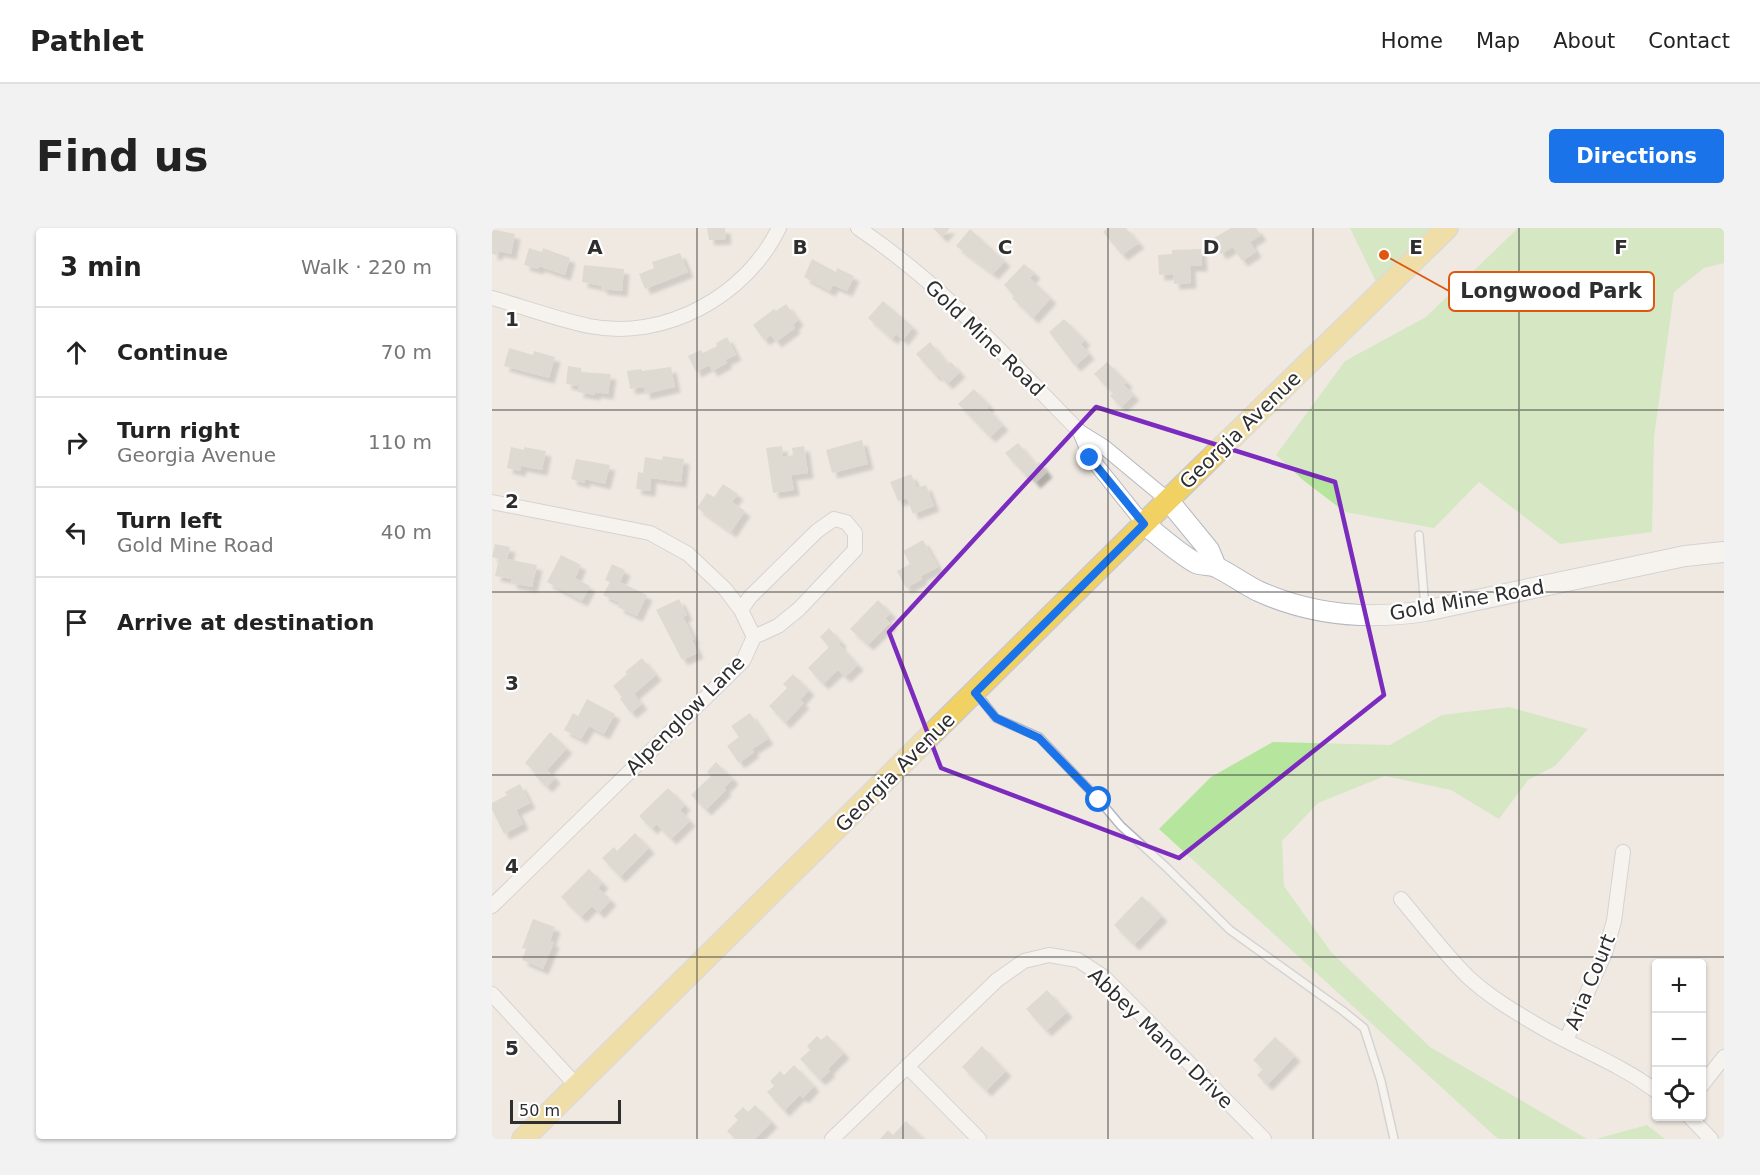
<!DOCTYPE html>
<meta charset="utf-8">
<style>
:root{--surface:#fff;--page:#f2f2f2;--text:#222;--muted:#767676;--line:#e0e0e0;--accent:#1a73e8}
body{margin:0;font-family:"DejaVu Sans",sans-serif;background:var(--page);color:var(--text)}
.controls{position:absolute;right:18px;bottom:18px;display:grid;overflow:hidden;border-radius:6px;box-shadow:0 2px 4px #0004}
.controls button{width:54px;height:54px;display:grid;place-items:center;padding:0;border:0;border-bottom:2px solid var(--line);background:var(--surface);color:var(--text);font:30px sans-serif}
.scale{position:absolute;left:18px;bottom:15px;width:111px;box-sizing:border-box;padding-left:6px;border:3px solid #2e2e2e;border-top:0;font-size:16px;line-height:21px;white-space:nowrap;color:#2e2e2e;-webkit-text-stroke:4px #fff;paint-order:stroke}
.stop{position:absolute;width:18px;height:18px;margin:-14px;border:4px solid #1a73e8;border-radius:50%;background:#fff}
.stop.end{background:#1a73e8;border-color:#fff;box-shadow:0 2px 6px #0008}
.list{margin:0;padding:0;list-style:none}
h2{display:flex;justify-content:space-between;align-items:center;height:78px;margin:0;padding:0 24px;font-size:26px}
h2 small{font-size:20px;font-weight:400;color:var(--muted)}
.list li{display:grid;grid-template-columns:39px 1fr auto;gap:18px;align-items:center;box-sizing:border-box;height:90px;padding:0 24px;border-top:2px solid var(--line)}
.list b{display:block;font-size:22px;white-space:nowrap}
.list p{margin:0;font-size:20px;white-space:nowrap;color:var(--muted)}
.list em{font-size:20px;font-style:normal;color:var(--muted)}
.icon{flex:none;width:33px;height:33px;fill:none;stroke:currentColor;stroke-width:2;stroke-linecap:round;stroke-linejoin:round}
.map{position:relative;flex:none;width:1232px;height:911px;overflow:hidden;border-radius:6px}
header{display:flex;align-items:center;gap:36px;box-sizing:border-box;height:84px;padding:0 30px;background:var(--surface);border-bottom:2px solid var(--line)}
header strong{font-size:28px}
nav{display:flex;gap:33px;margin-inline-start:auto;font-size:21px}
.intro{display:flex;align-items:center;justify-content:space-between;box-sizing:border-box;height:144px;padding:0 36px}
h1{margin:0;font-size:42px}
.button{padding:15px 27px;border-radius:6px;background:var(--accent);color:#fff;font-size:21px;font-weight:700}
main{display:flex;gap:36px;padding:0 36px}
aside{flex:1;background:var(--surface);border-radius:6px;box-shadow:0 2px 4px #0004}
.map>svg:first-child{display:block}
</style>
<header>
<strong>Pathlet</strong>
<nav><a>Home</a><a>Map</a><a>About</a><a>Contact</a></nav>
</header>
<div class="intro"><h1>Find us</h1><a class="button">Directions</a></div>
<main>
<aside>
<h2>3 min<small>Walk · 220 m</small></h2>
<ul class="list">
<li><svg class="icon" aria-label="ahead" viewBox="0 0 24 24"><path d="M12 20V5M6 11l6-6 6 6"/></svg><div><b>Continue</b></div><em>70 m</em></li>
<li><svg class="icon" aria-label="right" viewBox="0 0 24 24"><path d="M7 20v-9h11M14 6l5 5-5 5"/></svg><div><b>Turn right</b><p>Georgia Avenue</p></div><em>110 m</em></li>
<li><svg class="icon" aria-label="left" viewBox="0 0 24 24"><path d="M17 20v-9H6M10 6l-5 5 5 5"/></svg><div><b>Turn left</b><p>Gold Mine Road</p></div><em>40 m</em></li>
<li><svg class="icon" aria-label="arrive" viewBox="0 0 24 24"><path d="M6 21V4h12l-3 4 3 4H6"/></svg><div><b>Arrive at destination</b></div></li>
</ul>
</aside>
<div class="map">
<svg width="1232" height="911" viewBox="0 0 1232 911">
<defs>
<filter id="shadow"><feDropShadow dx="5.5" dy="5.5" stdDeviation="1.5" flood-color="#0004"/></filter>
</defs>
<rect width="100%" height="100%" fill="#efe9e1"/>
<!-- green -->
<path fill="#b6e59e" d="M 858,0 L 940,0 L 884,54 Z
M 1026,0 L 1232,0 L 1232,35 L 1212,40 L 1182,64 L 1162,209 L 1160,304 L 1068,316 L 987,254 L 942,300 L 853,284 L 811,252 L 784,227 L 853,133 L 934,89 Z
M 1017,479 L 1096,501 L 1063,538 L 1036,552 L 1007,591 L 959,562 L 893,548 L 826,575 L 790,613 L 792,658 L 839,724 L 938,819 L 1095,911 L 1006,911 L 667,601 L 719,549 L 781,514 L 898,517 L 950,487 Z
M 1155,897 L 1173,911 L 1104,911 Z"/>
<!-- building -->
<path fill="#cbc7bf" filter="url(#shadow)" d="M 215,0 L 233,0 L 234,11 L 217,12 Z
M 441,0 L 458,0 L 450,9 Z
M 616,0 L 634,0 L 647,15 L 630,27 L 611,4 Z
M 739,0 L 764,0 L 769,7 L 758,14 L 764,24 L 750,33 L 741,19 L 729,26 L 720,11 Z
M 0,1 L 23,6 L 19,26 L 6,23 L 5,27 L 0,26 Z
M 478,1 L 513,33 L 501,46 L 464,18 Z
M 37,20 L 50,24 L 51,20 L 78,30 L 73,47 L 47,38 L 46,41 L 32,37 Z
M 709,21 L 710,38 L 698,38 L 699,55 L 682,56 L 681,46 L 667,47 L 666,27 L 680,26 L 680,22 Z
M 188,25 L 196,44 L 153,61 L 147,46 L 162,40 L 160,34 Z
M 320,31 L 344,44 L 345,40 L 362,48 L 355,63 L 341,57 L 338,63 L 312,49 Z
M 532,36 L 543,45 L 538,50 L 559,70 L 541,90 L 520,70 L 522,68 L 512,57 Z
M 92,37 L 132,41 L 130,63 L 109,61 L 110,58 L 90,54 Z
M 391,73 L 421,99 L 411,112 L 404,106 L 400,111 L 376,90 Z
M 294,76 L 306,92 L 301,97 L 303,100 L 284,114 L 279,107 L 272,112 L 261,97 L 282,81 L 284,83 Z
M 572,91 L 593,112 L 589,116 L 597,126 L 583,138 L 557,104 Z
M 235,109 L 244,127 L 233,132 L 235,135 L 220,143 L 217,137 L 204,144 L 196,128 L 209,122 L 211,125 L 225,118 L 224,115 Z
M 438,114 L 456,136 L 459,134 L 468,144 L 455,156 L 446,146 L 444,148 L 424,126 Z
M 17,120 L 41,127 L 42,123 L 63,129 L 57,150 L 12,138 Z
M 615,134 L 635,154 L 632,157 L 642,167 L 629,179 L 618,168 L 621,165 L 602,146 Z
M 76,138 L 89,140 L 89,144 L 119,146 L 116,166 L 103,164 L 103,167 L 86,164 L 87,158 L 74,156 Z
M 179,139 L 183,159 L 153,166 L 152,159 L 138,161 L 135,143 L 149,141 L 150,143 Z
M 482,161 L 497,177 L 495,180 L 511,197 L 498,209 L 466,176 Z
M 370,212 L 376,236 L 340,245 L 334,222 Z
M 526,215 L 544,236 L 547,234 L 555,244 L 543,255 L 535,245 L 533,247 L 513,225 Z
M 290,218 L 291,229 L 301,227 L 300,220 L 312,218 L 316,245 L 299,247 L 302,262 L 281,265 L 274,220 Z
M 19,219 L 32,222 L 32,219 L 54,223 L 50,242 L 29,238 L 28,243 L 15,240 Z
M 171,228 L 192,231 L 189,254 L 159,250 L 158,263 L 144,261 L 146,244 L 151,245 L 153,229 L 170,232 Z
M 84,231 L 118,237 L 113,256 L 93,251 L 92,255 L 79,251 Z
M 419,246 L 425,260 L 434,257 L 442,278 L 421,286 L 415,270 L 406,273 L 398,254 Z
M 231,256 L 246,266 L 240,274 L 253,283 L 239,304 L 205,280 L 215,265 L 222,269 Z
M 431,312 L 446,339 L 429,348 L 430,351 L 414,360 L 405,343 L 418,336 L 411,323 Z
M 3,316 L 18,319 L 15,331 L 45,337 L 40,359 L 19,355 L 20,351 L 3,348 L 7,331 L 0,329 Z
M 69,327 L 89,337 L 83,350 L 98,358 L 90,373 L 55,354 Z
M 120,336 L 133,342 L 128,354 L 155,367 L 145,388 L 126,379 L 128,375 L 111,367 L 118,354 L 113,352 Z
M 187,371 L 195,387 L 191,389 L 202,411 L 200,412 L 206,425 L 190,432 L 164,382 Z
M 386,372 L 399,385 L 393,390 L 398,395 L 376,417 L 358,401 Z
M 337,400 L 349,414 L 347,416 L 366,437 L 353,449 L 346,442 L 331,456 L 316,440 L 337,419 L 328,409 Z
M 150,430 L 164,447 L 142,466 L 150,476 L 139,485 L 128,471 L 130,469 L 121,458 L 135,446 L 133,444 Z
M 301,446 L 317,462 L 308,472 L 312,475 L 293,495 L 277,478 L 295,460 L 291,456 Z
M 95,471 L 123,486 L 112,506 L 97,498 L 89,511 L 72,502 L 81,485 L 86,488 Z
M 258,485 L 276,511 L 260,521 L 262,524 L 247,535 L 235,518 L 247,509 L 239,498 Z
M 58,504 L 75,520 L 55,542 L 63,550 L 55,559 L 42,547 L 44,545 L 33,535 Z
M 224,534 L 241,551 L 232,560 L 234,562 L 214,582 L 199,567 L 219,548 L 215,544 Z
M 28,556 L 38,575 L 24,582 L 31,596 L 12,606 L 0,582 L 0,575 L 15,567 L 13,564 Z
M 176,560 L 193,577 L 188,582 L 198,593 L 179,611 L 164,596 L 160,601 L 147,588 Z
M 143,605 L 157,620 L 128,649 L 110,630 L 122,619 L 125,623 Z
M 97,641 L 111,655 L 106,660 L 119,672 L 107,685 L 100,678 L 89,689 L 69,669 Z
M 650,668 L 670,688 L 642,717 L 622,697 Z
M 41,691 L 63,699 L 58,713 L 62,714 L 51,741 L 30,732 L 34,721 L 30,720 Z
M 555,762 L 575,784 L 554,803 L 534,781 Z
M 335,807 L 352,825 L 336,841 L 338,843 L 328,852 L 308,831 L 318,822 L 315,818 L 325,808 L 329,812 Z
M 783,809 L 803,828 L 775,857 L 765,847 L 771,841 L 761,832 Z
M 490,818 L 514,843 L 494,863 L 470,839 Z
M 302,837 L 322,858 L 311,870 L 308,867 L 292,883 L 275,864 L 282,858 L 278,853 L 288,843 L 292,847 Z
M 263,877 L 280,894 L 263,911 L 243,911 L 235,903 L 246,892 L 242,888 L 251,879 L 256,884 Z
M 414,893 L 432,911 L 388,911 L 396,902 L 401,907 Z"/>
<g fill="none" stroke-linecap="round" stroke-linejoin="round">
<!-- lane casing -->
<g stroke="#b4b7c1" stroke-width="10">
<path id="lane" d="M 927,307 L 933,380
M 485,466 L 504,490 L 547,509 L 607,572 L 629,598 L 674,639 L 738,702 L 851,783 L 872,800 L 889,853 L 902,911"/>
</g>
<!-- street casing -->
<g stroke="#b4b7c1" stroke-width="16">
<path id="street" d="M 366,0 C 450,56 517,132 588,204
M 0,70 C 32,79 64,91 97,98 C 173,113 254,68 287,0
M 0,274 L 158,305 L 196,326 L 233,361 L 249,382 L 262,409
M 652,296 L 599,230 L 588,204 L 612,219 L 676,272
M 909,671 C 931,697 951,724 975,748 C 996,768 1023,784 1047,798 C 1086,821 1128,836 1164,863
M 0,678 L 251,433 L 262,409 L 286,398 L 307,381 L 363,322 L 363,305 L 354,294 L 342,291 L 325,303 L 258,369 L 249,382
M 0,766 L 85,858
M 1074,812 L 1113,725 L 1122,693 L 1131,624
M 415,838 L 487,911
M 1210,857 L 1232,829
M 1197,888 L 1219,911
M 340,911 L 505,752 L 532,733 L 557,727 L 586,732 L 612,749 L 772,911"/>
</g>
<!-- secondary casing -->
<g stroke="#b4b7c1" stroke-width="22">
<path id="secondary" d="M 676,272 L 717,322 L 724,339
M 652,296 C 669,309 686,325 704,335 C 711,338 720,336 726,340 C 740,347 752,356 766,363 C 819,387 876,392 933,383 L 1193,328 L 1232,324"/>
</g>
<!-- primary casing -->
<g stroke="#c9c9c9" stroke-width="24">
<path id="primary" d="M 31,911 L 676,272 L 955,0"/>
</g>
<!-- lane -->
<use href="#lane" stroke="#fff" stroke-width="7"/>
<!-- street -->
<use href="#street" stroke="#fff" stroke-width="14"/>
<!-- secondary -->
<use href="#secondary" stroke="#fff" stroke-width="20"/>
<!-- primary -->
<use href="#primary" stroke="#f2d163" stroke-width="21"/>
</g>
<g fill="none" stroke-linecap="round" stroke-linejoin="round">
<!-- route -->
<path stroke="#1a73e8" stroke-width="8" d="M 598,230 L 652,296 L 483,465 L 504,490 L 547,510 L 607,572"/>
</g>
<!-- marked area -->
<path d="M0 0H1232V911H0ZM 604,179 L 843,254 L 892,467 L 687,630 L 449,540 L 397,404 Z" fill="#efe9e1" fill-opacity=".55" fill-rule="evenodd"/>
<path fill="none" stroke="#7b2cbf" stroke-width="4.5" stroke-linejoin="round" d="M 604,179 L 843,254 L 892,467 L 687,630 L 449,540 L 397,404 Z"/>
<!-- grid -->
<path fill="none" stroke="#2e2e2e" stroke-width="1.5" stroke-opacity="0.55" d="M 205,0 L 205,911M 411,0 L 411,911M 616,0 L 616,911M 821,0 L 821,911M 1027,0 L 1027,911M 0,182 L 1232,182M 0,364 L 1232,364M 0,547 L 1232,547M 0,729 L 1232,729"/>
<g text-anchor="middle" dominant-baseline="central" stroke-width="4.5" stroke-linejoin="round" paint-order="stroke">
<!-- street labels -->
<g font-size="20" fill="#2e2e2e" stroke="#fff">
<text transform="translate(493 110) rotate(44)">Gold Mine Road</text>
<text transform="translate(748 202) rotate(-44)">Georgia Avenue</text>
<text transform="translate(975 372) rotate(-10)">Gold Mine Road</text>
<text transform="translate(193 487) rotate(-45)">Alpenglow Lane</text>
<text transform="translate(403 544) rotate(-45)">Georgia Avenue</text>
<text transform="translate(1098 754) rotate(-68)">Aria Court</text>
<text transform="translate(669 810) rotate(44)">Abbey Manor Drive</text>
</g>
</g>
<g font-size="20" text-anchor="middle" font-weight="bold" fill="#2e2e2e" stroke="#fff" stroke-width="4.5" stroke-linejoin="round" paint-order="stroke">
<text x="103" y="26">A</text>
<text x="308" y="26">B</text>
<text x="513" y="26">C</text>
<text x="719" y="26">D</text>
<text x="924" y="26">E</text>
<text x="1129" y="26">F</text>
<text x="20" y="98">1</text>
<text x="20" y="280">2</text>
<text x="20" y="462">3</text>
<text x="20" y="645">4</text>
<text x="20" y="827">5</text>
</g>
<!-- callouts -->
<path fill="none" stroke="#df570e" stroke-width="2" d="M892 27L957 63"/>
<circle fill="#df570e" stroke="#fff" stroke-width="2" cx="892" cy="27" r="6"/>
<rect fill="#fff" stroke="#df570e" stroke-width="2" x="957" y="44" width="205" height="39" rx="6"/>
<g font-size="21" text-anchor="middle" font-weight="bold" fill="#2e2e2e">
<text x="1059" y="70">Longwood Park</text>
</g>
</svg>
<div class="controls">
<button>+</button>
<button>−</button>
<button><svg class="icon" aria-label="locate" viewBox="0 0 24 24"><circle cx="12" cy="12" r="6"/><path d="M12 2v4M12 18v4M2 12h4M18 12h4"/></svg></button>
</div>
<div class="scale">50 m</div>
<div class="stop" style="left:607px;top:572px"></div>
<div class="stop end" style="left:598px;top:230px"></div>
</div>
</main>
